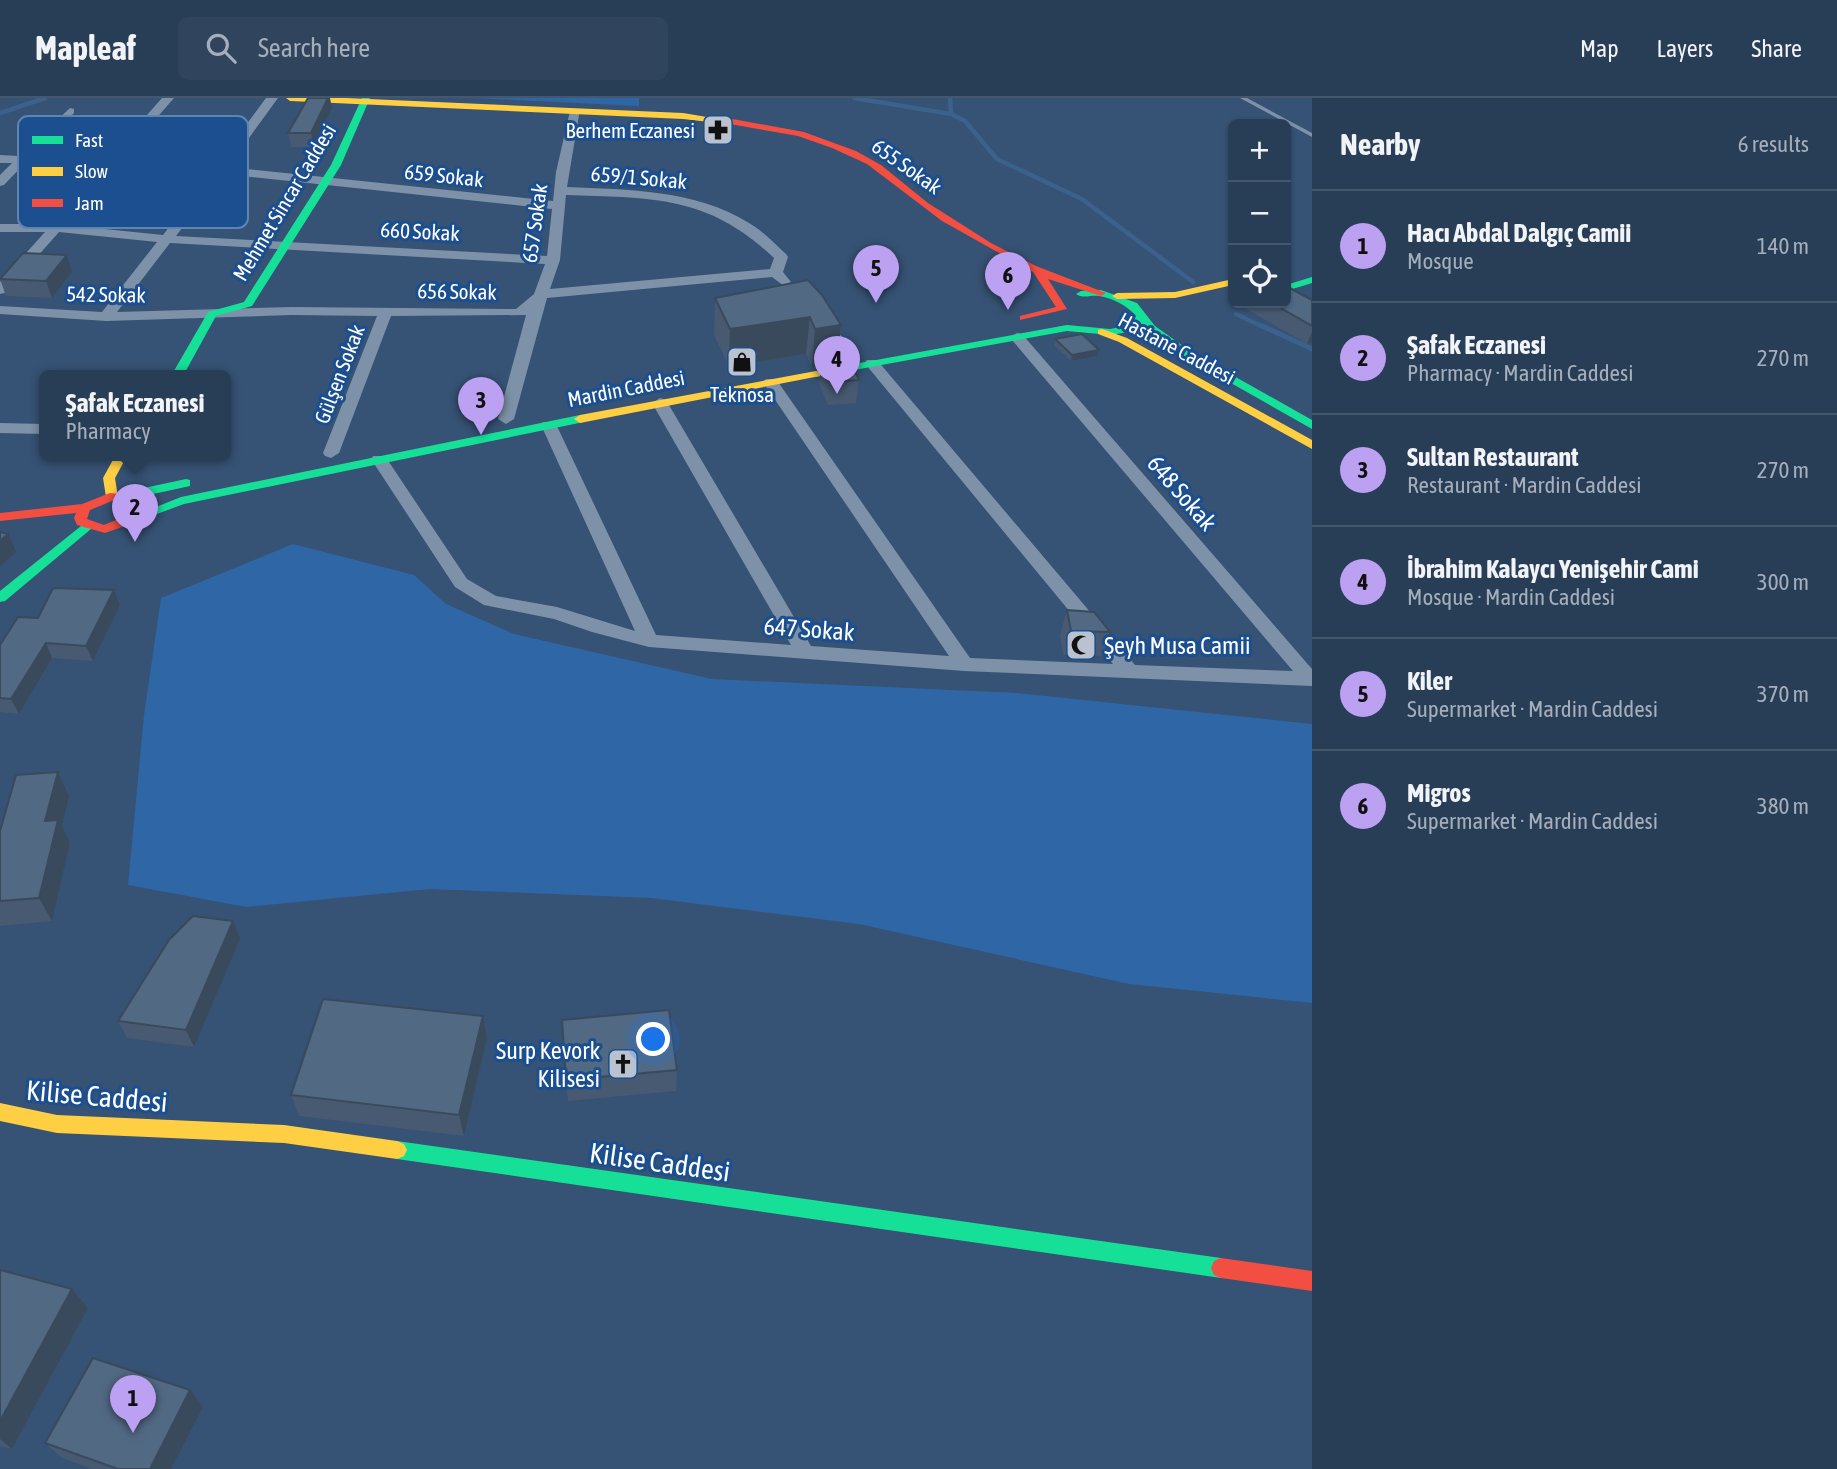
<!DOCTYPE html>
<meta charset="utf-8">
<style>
:root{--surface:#283e57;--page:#30455d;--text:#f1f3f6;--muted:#a5aeba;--line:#44576d;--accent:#bca0f2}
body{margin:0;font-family:"Asap Condensed",sans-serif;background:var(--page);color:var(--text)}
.controls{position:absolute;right:21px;top:21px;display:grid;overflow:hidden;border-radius:10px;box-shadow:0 2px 5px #0004}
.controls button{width:63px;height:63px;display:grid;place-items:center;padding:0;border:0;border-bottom:2px solid var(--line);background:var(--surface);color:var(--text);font:35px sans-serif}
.you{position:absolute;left:654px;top:942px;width:24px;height:24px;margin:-18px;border:5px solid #fff;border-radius:50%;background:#1a73e8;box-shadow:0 0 0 10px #1a73e833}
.badge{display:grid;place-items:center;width:46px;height:46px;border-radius:50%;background:var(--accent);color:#111;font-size:23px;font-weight:700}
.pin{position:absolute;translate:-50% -58px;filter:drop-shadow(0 2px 4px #0008)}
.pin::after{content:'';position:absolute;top:37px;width:24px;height:21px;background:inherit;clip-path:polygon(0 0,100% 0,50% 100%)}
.popup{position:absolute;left:39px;top:272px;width:192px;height:91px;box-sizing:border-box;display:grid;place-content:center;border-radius:10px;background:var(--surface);filter:drop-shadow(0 2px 5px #0005);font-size:23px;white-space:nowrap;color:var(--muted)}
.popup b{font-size:26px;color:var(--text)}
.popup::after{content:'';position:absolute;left:50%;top:100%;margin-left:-14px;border:14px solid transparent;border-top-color:var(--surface)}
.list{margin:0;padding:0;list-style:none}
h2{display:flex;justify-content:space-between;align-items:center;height:91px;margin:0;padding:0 28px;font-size:30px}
h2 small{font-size:23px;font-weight:400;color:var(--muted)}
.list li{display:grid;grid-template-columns:46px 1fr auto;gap:21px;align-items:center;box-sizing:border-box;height:112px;padding:0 28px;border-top:2px solid var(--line)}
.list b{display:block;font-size:26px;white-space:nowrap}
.list p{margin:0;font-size:23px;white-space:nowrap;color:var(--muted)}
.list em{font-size:23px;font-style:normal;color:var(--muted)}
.icon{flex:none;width:38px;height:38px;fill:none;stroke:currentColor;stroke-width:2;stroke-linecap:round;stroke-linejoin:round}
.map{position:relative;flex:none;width:1312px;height:1371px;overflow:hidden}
header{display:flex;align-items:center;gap:42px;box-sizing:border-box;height:98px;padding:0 35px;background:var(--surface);border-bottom:2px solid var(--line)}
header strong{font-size:33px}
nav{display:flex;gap:38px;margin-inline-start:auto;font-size:24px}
.search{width:490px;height:63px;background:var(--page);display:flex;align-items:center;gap:18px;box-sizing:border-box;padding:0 24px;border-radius:10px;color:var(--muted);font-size:26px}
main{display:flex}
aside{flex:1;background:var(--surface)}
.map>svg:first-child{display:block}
</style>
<header>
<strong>Mapleaf</strong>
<div class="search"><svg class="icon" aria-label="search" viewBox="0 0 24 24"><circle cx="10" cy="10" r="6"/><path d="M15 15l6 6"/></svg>Search here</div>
<nav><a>Map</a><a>Layers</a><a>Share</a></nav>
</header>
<main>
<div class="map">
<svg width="1312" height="1371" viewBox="0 0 1312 1371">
<rect width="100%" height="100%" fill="#365274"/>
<!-- green -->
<path fill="#2f66a5" d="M 473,0 L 639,0 L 639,8 Z
M 293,446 L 414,477 L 446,506 L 514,536 L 712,581 L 1017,595 L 1312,626 L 1312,905 L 1129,886 L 859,826 L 651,800 L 430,791 L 246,809 L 128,787 L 144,617 L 161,500 Z"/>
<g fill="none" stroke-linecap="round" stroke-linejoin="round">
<!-- stream-far1 -->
<path stroke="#3b618d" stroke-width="4.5" d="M 854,0 L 951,16 L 965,23 L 997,61 L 1082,101 L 1193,184
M 950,0 L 951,16
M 0,15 L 45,0
M 1236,216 L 1263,229"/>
<!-- stream -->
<path stroke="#3b618d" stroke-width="5" d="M 1260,227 L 1312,251"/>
<!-- lane -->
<path fill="#7d92a8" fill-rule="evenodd" d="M 1240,0 L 1247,0 L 1312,35 L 1312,39 Z"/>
<!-- street -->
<path fill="#7d92a8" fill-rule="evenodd" d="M 162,0 L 174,0 L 121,61 L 216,68 L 266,0 L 278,0 L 228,69 L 553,103 L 556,74 L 570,13 L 580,11 L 567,89 C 629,92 694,91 749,125 C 763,133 774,145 786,156 L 788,159 L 783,174 L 791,184 L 784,188 L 772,179 L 547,200 L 514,321 L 506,326 L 498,321 L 526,217 L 391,218 L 339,355 L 331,360 L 325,358 L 323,355 L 377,218 L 292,217 L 106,223 L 0,216 L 0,208 L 102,214 L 157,144 L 59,134 L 5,195 L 0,196 L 0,184 L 45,134 L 0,134 L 0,126 L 52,126 L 102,67 L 25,65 L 4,87 L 0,88 L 0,77 L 12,65 L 0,65 L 0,57 L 19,58 L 70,10 L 74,11 L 74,15 L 32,58 L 109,60 ZM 115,68 L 211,75 L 163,137 L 65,127 ZM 223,76 L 552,111 L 547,158 L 176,138 ZM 566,97 C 652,100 708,97 774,160 L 770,171 L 550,191 L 560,162 ZM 170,145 L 545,166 L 534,196 L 516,211 L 292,209 L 117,214 Z
M 820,219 L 825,220 L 855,253 L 857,256 L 855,259 L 845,259 L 815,226 L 813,223 L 815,220 Z
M 1017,235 L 1022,236 L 1312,571 L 1312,588 L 964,573 L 649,549 L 592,534 L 554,521 L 484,507 L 455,489 L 371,361 L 373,358 L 385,358 L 467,481 L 496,498 L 557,509 L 635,533 L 541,327 L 543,324 L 555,324 L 656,537 L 791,547 L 652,305 L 660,300 L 666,302 L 811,548 L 949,558 L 763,284 L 766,281 L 776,281 L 970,560 L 1113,566 L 867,268 L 864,265 L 867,262 L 877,262 L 1135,567 L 1293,573 L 1012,242 L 1010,239 Z
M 0,325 L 44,326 L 44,336 L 0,335 Z"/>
<!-- fast -->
<path fill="#16e098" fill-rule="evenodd" d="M 362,0 L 370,0 L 341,67 L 252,208 L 216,218 L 183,278 L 171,278 L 208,214 L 244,204 L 331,67 Z
M 1312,179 L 1312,185 L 1286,193 L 1286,187 Z
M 1101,192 L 1137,205 L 1155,228 L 1193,255 L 1312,322 L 1312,331 L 1185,259 L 1147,232 L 1142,226 L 1123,235 L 1110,237 L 1067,233 L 816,279 L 810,276 L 816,273 L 1067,227 L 1110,231 L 1120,229 L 1133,222 L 1136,218 C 1128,208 1112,200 1099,198 C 1090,197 1083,201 1076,196 L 1081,193 Z
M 580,317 L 584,318 L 584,324 L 184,406 L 127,427 L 121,423 L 181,399 Z
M 186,381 L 190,382 L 190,388 L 121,403 L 115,399 L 116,396 Z
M 86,424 L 93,428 L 91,431 L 5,503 L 0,504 L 0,493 Z
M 397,1043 L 1221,1160 L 1228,1163 L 1231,1170 L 1228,1177 L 1221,1180 L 397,1061 L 390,1058 L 387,1052 L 390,1046 Z"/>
<!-- slow -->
<path fill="#ffcf43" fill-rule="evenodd" d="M 286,0 L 346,0 L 683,15 L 731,23 L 727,26 L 683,21 L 290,3 Z
M 1233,181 L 1233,187 L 1175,200 L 1117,201 L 1112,198 L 1117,195 L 1175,194 Z
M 1102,231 L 1127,240 L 1312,342 L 1312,351 L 1119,244 L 1098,236 L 1098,232 Z
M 816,273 L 822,276 L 820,278 L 580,325 L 574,321 L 580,317 Z
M 115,358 L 127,358 L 115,380 L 118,399 L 112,403 L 106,399 L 103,380 Z
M 0,1005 L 57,1017 L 284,1027 L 397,1043 L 404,1046 L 407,1052 L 404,1058 L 397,1061 L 284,1045 L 57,1035 L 0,1023 Z"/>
<!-- jam -->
<path fill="#f24e42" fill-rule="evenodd" d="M 727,20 L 804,34 L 856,53 L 881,67 L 928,105 L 991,145 L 1036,168 L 1106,195 L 1101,198 L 1048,181 L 1067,211 L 1020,222 L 1020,218 L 1056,209 L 1033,174 L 942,123 L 867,66 L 832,50 L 798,38 L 724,25 L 724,21 Z
M 110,395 L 129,397 L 141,409 L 133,425 L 105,435 L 77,427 L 74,420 L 76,415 L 0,423 L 0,415 L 82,406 ZM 112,403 L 121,404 L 128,410 L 123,419 L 104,427 L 87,421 L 90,412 Z
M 1221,1160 L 1312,1173 L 1312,1193 L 1221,1180 L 1214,1177 L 1211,1170 L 1214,1163 Z"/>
</g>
<!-- wall -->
<path fill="#475a72" d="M 332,10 L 314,49 L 291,49 L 288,35 Z
M 72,174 L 52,200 L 6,198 L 0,181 Z
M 808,182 L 841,227 L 838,259 L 859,282 L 856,305 L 828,307 L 819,286 L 821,267 L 812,269 L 806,256 L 729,268 L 714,237 L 715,200 Z
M 1312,202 L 1312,245 L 1307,246 L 1243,209 L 1245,205 L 1286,205 Z
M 1055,241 L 1097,258 L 1071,263 L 1054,247 Z
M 114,492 L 120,507 L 93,563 L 52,560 L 19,616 L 0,614 L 0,547 L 38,520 Z
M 1067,512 L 1110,534 L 1102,558 L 1063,557 L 1060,537 Z
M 58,674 L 69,698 L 62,728 L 70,745 L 52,823 L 0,828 L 0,733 Z
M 240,841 L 194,949 L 127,940 L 118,923 Z
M 483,918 L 487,940 L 464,1038 L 299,1018 L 291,997 Z
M 677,972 L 676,993 L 568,1003 L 566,982 Z
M 0,1172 L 72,1191 L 88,1210 L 12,1351 L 0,1348 Z
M 203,1309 L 171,1371 L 92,1371 L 62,1360 L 45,1345 Z"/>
<!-- shaded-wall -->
<path fill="#394a5c" d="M 328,0 L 330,0 L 332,10 L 314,49 L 311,35 Z
M 67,157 L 72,174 L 52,200 L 46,183 Z
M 810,219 L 806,256 L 729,268 L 730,231 Z
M 841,227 L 837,264 L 821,263 L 821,267 L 812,269 L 815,231 Z
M 1312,234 L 1312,245 L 1307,246 Z
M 1099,252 L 1097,258 L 1071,263 L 1072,257 Z
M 8,436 L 16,454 L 0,468 L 0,443 Z
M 114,492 L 120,507 L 93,563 L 86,548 Z
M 46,545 L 52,560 L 19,616 L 11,601 Z
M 58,674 L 69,698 L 62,728 L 70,745 L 52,823 L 39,800 L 45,723 Z
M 233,823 L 240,841 L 194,949 L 186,932 Z
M 483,918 L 487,940 L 464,1038 L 459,1017 Z
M 72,1191 L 88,1210 L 12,1351 L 0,1341 L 0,1323 Z
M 190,1292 L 203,1309 L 171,1371 L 150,1371 Z"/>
<!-- building -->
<path fill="#526984" stroke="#394a5c" stroke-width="2" d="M 308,0 L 328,0 L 311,35 L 288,35 Z
M 23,155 L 67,157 L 46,183 L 0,181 Z
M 808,182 L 822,197 L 841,227 L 815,231 L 810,219 L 730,231 L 715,200 Z
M 1286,188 L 1312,202 L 1312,228 L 1272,205 L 1286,205 Z
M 1082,236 L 1099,252 L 1072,257 L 1055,241 Z
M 848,258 L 859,282 L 831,284 L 821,263 Z
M 0,434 L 8,436 L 0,443 Z
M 53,490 L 114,492 L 86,548 L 46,545 L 11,601 L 0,600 L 0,547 L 18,519 L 38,520 Z
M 1067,512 L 1094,514 L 1110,534 L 1071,533 Z
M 58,674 L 45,723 L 58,722 L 39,800 L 0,803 L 0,733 L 16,677 Z
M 193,818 L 233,823 L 186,932 L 118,923 L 169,842 Z
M 323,901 L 483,918 L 459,1017 L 291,997 Z
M 669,912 L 677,972 L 566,982 L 562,922 Z
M 0,1172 L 72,1191 L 0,1323 Z
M 93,1260 L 190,1292 L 150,1371 L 118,1371 L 45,1345 Z"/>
<!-- icons -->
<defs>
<g id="pharmacy-square" transform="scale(1.575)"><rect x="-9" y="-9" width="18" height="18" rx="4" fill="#b9c2ce" stroke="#1b4f8f"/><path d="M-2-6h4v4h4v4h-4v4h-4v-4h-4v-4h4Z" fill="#111"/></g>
<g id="shop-square" transform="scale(1.575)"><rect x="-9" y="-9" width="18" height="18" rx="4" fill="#b9c2ce" stroke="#1b4f8f"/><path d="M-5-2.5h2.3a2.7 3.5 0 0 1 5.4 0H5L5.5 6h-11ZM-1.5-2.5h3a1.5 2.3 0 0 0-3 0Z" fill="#111"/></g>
<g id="mosque-square" transform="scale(1.575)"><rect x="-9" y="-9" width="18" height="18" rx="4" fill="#b9c2ce" stroke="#1b4f8f"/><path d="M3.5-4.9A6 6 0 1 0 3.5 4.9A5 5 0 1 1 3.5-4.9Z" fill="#111"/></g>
<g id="church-square" transform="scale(1.575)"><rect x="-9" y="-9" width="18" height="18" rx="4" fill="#b9c2ce" stroke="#1b4f8f"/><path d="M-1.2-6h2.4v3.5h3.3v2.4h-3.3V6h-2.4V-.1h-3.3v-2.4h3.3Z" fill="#111"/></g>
</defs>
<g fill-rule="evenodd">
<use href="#pharmacy-square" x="718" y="32"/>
<use href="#shop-square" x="742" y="264"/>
<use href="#mosque-square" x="1081" y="547"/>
<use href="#church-square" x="623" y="966"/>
</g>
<g text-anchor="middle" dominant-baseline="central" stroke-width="6" stroke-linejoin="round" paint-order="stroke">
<!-- far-poi labels -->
<g font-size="21" fill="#fff" stroke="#1b4f8f" text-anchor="end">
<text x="695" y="32">Berhem Eczanesi</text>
<text x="742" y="296" text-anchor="middle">Teknosa</text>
</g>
<!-- far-street labels -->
<g font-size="21" fill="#fff" stroke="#1b4f8f">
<text transform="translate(907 68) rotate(35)">655 Sokak</text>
<text transform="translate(444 77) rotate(6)">659 Sokak</text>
<text transform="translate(639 79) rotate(5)">659/1 Sokak</text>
<text transform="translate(284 104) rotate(-59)">Mehmet Sincar Caddesi</text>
<text transform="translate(534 125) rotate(-82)">657 Sokak</text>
<text transform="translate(420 133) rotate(3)">660 Sokak</text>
<text transform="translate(457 193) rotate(1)">656 Sokak</text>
<text transform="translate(106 196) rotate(1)">542 Sokak</text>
<text transform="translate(1177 250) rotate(28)">Hastane Caddesi</text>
<text transform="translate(339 276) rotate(-69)">Gülşen Sokak</text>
<text transform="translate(626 290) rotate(-11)">Mardin Caddesi</text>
</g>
<!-- street labels -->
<g font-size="24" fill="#fff" stroke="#1b4f8f">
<text transform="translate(1182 395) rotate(49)">648 Sokak</text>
<text transform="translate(809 531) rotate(4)">647 Sokak</text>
</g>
<!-- poi labels -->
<g font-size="24" fill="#fff" stroke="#1b4f8f" text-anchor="start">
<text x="1104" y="547">Şeyh Musa Camii</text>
<text x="600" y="952" text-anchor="end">Surp Kevork<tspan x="600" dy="28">Kilisesi</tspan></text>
</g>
<!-- near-street labels -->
<g font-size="28" fill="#fff" stroke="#1b4f8f">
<text transform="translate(97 998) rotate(5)">Kilise Caddesi</text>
<text transform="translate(660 1064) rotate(8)">Kilise Caddesi</text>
</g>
</g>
<!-- legend -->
<rect x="18" y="18" width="230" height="112" rx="10" fill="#1b4f8f" stroke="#5f84b1" stroke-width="2"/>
<rect x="32" y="38" width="31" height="8" fill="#16e098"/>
<rect x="32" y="69" width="31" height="9" fill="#ffcf43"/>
<rect x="32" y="101" width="31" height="8" fill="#f24e42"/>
<g font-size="19" fill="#fff">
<text x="75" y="49">Fast</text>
<text x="75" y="80">Slow</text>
<text x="75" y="112">Jam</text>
</g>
</svg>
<div class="controls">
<button>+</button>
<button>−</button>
<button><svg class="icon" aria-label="locate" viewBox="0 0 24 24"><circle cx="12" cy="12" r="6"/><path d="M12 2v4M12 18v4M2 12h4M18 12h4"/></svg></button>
</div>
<div class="you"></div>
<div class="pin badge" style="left:133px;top:1335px">1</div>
<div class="pin badge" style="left:135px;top:444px">2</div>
<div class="popup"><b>Şafak Eczanesi</b>Pharmacy</div>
<div class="pin badge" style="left:481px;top:337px">3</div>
<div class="pin badge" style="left:837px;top:296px">4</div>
<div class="pin badge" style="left:876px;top:205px">5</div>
<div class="pin badge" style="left:1008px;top:212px">6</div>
</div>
<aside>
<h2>Nearby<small>6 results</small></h2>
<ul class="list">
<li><span class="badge">1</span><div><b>Hacı Abdal Dalgıç Camii</b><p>Mosque</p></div><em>140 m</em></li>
<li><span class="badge">2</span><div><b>Şafak Eczanesi</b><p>Pharmacy · Mardin Caddesi</p></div><em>270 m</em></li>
<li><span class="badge">3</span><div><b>Sultan Restaurant</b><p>Restaurant · Mardin Caddesi</p></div><em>270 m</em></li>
<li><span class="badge">4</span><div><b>İbrahim Kalaycı Yenişehir Cami</b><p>Mosque · Mardin Caddesi</p></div><em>300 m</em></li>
<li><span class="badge">5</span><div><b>Kiler</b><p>Supermarket · Mardin Caddesi</p></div><em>370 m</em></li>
<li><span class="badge">6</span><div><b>Migros</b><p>Supermarket · Mardin Caddesi</p></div><em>380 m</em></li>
</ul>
</aside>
</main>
